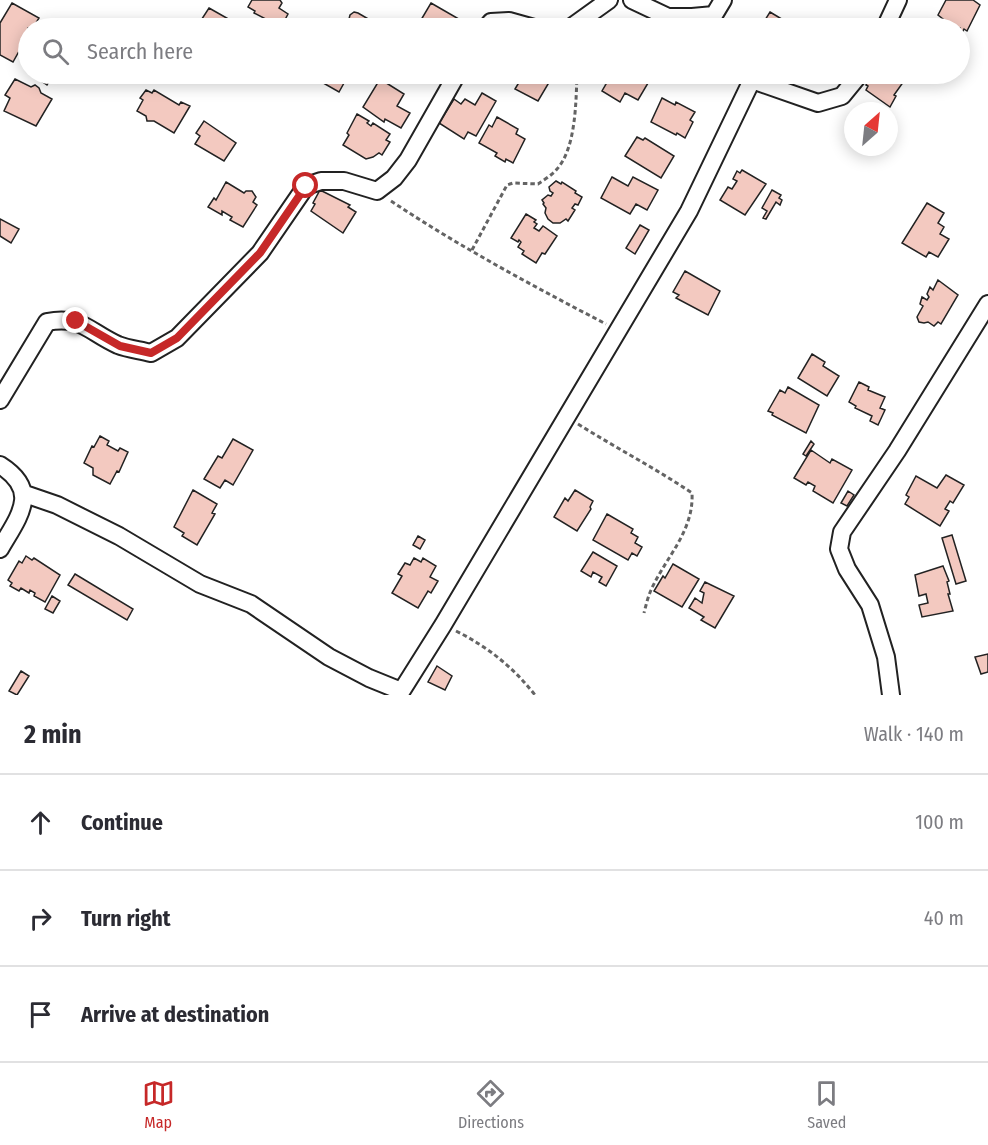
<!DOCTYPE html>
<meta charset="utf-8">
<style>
:root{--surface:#fff;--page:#f2f2f3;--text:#2b2b33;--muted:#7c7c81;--line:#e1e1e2;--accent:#c62828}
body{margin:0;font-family:"Fira Sans Condensed",sans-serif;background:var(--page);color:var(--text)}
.compass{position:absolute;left:844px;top:102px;width:54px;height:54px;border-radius:50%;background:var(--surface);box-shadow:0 3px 15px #0003;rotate:27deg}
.stop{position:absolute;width:18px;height:18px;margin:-14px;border:4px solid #c62828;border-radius:50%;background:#fff}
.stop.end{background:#c62828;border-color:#fff;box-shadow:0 2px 6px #0008}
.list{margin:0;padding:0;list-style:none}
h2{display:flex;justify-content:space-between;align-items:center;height:78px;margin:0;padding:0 24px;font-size:26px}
h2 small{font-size:20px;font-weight:400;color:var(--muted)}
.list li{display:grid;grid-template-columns:39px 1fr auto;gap:18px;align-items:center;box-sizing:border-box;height:96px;padding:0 24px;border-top:2px solid var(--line)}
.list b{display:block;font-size:22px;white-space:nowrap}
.list em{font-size:20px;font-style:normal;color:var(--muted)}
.icon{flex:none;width:33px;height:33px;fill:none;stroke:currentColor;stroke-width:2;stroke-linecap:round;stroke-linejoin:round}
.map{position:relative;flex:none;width:988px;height:695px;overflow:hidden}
.search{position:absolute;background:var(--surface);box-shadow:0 3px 15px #0003;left:18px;right:18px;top:18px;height:66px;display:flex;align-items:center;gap:15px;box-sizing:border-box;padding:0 21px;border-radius:33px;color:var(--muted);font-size:22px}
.sheet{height:366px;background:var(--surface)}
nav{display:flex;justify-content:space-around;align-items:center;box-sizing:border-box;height:84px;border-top:2px solid var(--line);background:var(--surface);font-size:16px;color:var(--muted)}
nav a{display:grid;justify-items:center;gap:3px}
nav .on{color:var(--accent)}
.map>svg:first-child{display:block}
</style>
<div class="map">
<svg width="988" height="695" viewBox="0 0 988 695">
<rect width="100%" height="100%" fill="#fff"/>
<!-- building -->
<path fill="#f3c9c0" stroke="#222" stroke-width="1.5" d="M 252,0 L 280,0 L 282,3 L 279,8 L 288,14 L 281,27 L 254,13 L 255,11 L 248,7 Z
M 946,0 L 973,0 L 980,5 L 967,31 L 964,29 L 960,37 L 960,28 L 944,28 L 941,26 L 943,19 L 938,15 Z
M 12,3 L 39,18 L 33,28 L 28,28 L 28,35 L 13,62 L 0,55 L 0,23 Z
M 431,3 L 464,22 L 460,28 L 424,28 L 418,25 Z
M 209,8 L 232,21 L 227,28 L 196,28 Z
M 354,12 L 358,13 L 377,24 L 374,28 L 352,28 L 354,25 L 350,23 L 349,19 L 350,15 Z
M 770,12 L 790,24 L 787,28 L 760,28 Z
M 31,74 L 56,74 L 55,76 L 53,75 L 47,85 Z
M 309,74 L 349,74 L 339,92 L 311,76 L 312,75 Z
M 524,74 L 554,74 L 538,101 L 515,89 Z
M 607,74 L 644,74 L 651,78 L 638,100 L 625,93 L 620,102 L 602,91 L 606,84 L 602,82 Z
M 879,74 L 909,74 L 894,95 L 896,96 L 890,107 L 866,90 L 868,86 L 866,85 L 872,76 L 876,78 Z
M 15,79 L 31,87 L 35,85 L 39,88 L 41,93 L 52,99 L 36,126 L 4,111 L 10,98 L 5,95 Z
M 380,79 L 404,94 L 397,106 L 410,113 L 401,128 L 385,119 L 384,122 L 363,107 Z
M 146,90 L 152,93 L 154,90 L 179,105 L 181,102 L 190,106 L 174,133 L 154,121 L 147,121 L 146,116 L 137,111 L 143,100 L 140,98 Z
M 482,93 L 496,101 L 476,136 L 468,132 L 464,139 L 439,123 L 454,99 L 461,104 L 465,99 L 475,105 Z
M 662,98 L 675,105 L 676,102 L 695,112 L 690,120 L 693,122 L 685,138 L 677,133 L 676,135 L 651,122 Z
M 357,114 L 369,121 L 367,123 L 371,126 L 373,123 L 390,134 L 386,140 L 390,142 L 382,155 L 379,153 L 373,157 L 366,159 L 343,145 L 349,135 L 347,133 Z
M 497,117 L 518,129 L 516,134 L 525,139 L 513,163 L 506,159 L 505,162 L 495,156 L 497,153 L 479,143 L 489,125 L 492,127 Z
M 204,121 L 236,143 L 224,161 L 195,144 L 200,136 L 196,133 Z
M 637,137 L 643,140 L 645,138 L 674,156 L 661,178 L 625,156 Z
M 742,170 L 766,184 L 745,215 L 720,200 L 728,187 L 732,189 L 737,181 L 733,179 L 737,171 L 740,173 Z
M 612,177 L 628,186 L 633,177 L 658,190 L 647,210 L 636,204 L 630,214 L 601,198 Z
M 556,181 L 561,184 L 562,182 L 576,191 L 575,193 L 582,197 L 578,205 L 575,204 L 572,208 L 575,210 L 568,221 L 566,219 L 560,223 L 553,223 L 548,219 L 545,213 L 546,208 L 543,204 L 544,203 L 542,200 L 548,195 L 551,196 L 553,193 L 550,191 L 549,187 Z
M 226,182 L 244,193 L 246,191 L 252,191 L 256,197 L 253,202 L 257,205 L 243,227 L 230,220 L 232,217 L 222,211 L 222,215 L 208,207 L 214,198 L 216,200 Z
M 320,190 L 350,205 L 348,207 L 356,212 L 343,233 L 311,211 L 315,204 L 313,203 Z
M 772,190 L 781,195 L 779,198 L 782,200 L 780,205 L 776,202 L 766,219 L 763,218 L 767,211 L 762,208 Z
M 927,203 L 944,213 L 938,223 L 944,227 L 940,234 L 949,239 L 938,257 L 929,252 L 926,257 L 902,243 Z
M 526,214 L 536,220 L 534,222 L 537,224 L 534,228 L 539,231 L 543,226 L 557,236 L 545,254 L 542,253 L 536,263 L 522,254 L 524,251 L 518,247 L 521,242 L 519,240 L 518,242 L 511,238 Z
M 0,219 L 19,229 L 11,243 L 0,236 Z
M 640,225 L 649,230 L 635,254 L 626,248 Z
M 685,271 L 720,291 L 708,315 L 676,298 L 679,295 L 673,292 Z
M 938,280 L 958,295 L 941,324 L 938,322 L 934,326 L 928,322 L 924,323 L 919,322 L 917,317 L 923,306 L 920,304 L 922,297 L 927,300 L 929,297 L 927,294 L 930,287 L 933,290 Z
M 812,354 L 825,362 L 823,366 L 839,376 L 827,396 L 798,378 Z
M 859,382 L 869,387 L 868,390 L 885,397 L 880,408 L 885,410 L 878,425 L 870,421 L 872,416 L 855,408 L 856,406 L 849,402 Z
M 788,387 L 819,405 L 806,433 L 772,415 L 773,413 L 768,411 L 780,390 L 785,393 Z
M 100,436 L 109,441 L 107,445 L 118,451 L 120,448 L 128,452 L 119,472 L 117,471 L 110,484 L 93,475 L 93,468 L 84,463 L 92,446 L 94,447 Z
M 233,439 L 253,450 L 233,485 L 225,480 L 220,488 L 204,479 L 218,456 L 222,458 Z
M 811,441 L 814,444 L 806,456 L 803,454 Z
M 811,450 L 830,463 L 832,459 L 852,470 L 833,503 L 813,491 L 815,486 L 808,482 L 806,485 L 794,478 Z
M 946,475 L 964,485 L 953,503 L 950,501 L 945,509 L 949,511 L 940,526 L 905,504 L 909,497 L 906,495 L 916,476 L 937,488 Z
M 193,490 L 217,504 L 212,513 L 215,514 L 197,545 L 182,536 L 184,533 L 174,527 Z
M 575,490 L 593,501 L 590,507 L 591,509 L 577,531 L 554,517 L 565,498 L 568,501 Z
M 848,491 L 854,495 L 847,506 L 841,503 Z
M 607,514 L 633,529 L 631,533 L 638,537 L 635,543 L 642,547 L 637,556 L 632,553 L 628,560 L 593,540 Z
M 952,535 L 966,581 L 956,584 L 942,538 Z
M 418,536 L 425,540 L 420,549 L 413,545 Z
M 593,552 L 617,566 L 606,586 L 599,582 L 602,577 L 593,572 L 591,577 L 581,571 Z
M 26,556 L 32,560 L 34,558 L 60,575 L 45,602 L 34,596 L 35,593 L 30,590 L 29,593 L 21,588 L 19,591 L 10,586 L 12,583 L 8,580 L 19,561 L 22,563 Z
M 414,558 L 421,562 L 423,558 L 436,566 L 430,577 L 438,581 L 431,593 L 428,591 L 418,608 L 392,593 L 402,576 L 398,574 L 405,563 L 410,565 Z
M 673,564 L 699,579 L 682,607 L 654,591 L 663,576 L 665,578 Z
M 943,566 L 949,581 L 947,582 L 950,594 L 948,594 L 953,611 L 922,617 L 919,605 L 928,603 L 926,594 L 919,596 L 915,575 Z
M 75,574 L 133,609 L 127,620 L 68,585 Z
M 705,582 L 734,596 L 715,628 L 701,620 L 704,617 L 689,608 L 695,598 L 702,603 L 704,593 L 700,591 Z
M 52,596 L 60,601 L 53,613 L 45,609 Z
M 988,654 L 988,672 L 981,674 L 975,657 Z
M 437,666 L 452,676 L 445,690 L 428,682 Z
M 21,671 L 29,676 L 17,695 L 9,691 Z"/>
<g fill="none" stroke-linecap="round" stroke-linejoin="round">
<!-- minor casing -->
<g stroke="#222" stroke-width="20">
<path id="minor" d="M 632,0 L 668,17 L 692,17 L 714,15
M 486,28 L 491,22 L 509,21 L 534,28
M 570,28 L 609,0
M 712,28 L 714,15 L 723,0
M 885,28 L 898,0
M 752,80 L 818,103 L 842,96 L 860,74
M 0,400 L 47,322 C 81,315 89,332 118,345 C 128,349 140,350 151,353 L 177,338 L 260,253 L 306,186 L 321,181 L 344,181 L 377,191 L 394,178 L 408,160 L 457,74
M 0,465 C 41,491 19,516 0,549
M 25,494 L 57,505 L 119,536 L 200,584 L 251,604 L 329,657 L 369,678 L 401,691
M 399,695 L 443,625 L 689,211 L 752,80 L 746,74
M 891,695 L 886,657 L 870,605 L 847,569 L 839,549 L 842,532 L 897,451 L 988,304"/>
</g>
<!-- path -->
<path stroke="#646464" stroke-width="3" stroke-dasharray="4.5 3" stroke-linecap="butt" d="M 391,201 C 460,247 533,286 606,324
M 472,250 L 507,185 L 513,183 L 538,184 C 544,180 552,175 557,169 C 576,148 576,101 577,74
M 578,424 C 616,448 655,468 692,493 C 694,531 666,557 651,590 C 648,597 646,605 644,613
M 456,631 C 488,647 513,667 535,695"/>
<!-- minor -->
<use href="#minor" stroke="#fff" stroke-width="16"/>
</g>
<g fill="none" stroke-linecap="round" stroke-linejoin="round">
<!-- route -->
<path stroke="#c62828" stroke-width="8" d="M 76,321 L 120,346 L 151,353 L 177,338 L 260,253 L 306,186"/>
</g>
</svg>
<svg class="compass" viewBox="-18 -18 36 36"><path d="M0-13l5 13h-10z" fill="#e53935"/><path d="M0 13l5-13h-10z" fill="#7c7c81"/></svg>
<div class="stop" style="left:306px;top:186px"></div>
<div class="stop end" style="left:76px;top:321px"></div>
<div class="search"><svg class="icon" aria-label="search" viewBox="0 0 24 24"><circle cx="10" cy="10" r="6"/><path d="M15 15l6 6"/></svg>Search here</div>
</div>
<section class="sheet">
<h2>2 min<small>Walk · 140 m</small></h2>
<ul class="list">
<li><svg class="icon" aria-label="ahead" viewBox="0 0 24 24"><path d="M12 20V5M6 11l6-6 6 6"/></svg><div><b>Continue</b></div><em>100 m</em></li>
<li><svg class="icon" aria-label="right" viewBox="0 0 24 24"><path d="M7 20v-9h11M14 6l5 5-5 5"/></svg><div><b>Turn right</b></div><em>40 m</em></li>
<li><svg class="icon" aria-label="arrive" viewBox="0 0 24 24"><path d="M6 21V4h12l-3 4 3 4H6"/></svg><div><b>Arrive at destination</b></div></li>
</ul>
</section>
<nav>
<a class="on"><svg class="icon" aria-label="map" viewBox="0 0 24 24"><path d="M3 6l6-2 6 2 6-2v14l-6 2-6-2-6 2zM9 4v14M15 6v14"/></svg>Map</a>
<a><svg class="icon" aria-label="directions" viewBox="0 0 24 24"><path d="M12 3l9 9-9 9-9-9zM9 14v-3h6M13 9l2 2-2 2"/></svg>Directions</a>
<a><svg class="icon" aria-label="saved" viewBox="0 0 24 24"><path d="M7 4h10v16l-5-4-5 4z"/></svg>Saved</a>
</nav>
